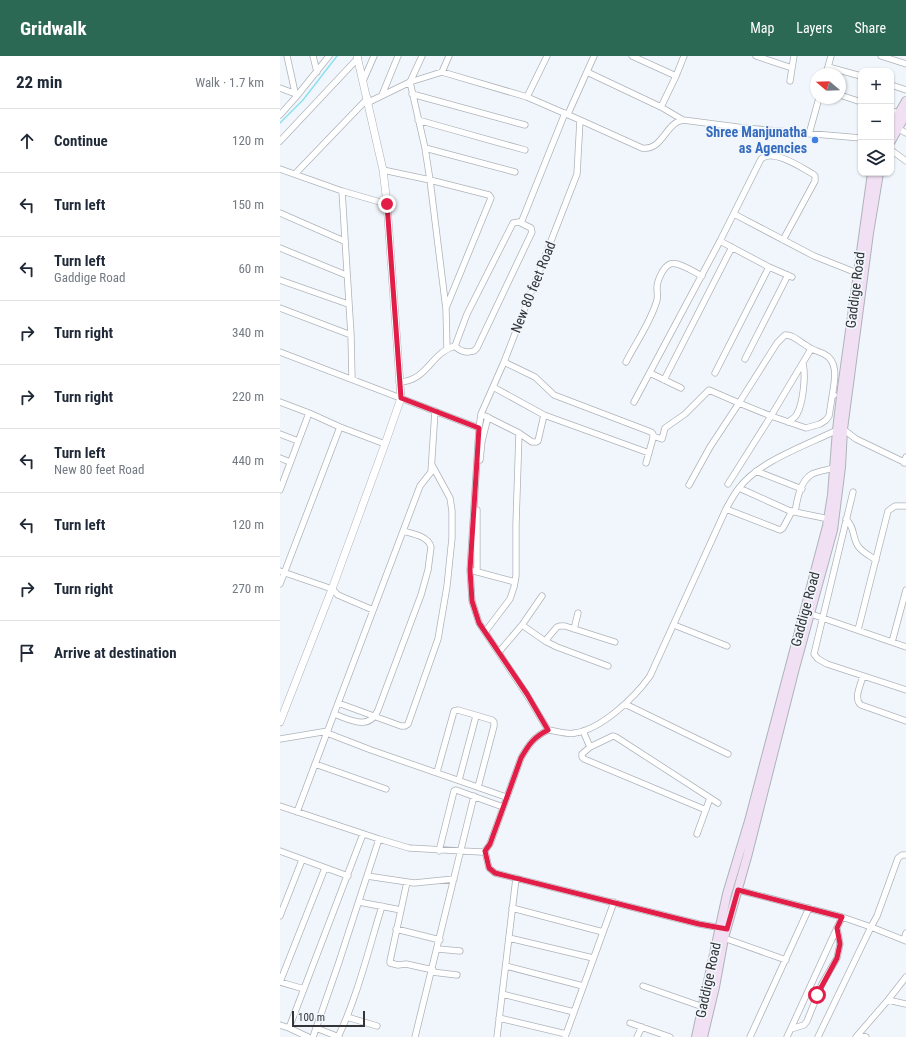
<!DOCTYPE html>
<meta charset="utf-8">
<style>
:root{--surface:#fff;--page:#f6f6f7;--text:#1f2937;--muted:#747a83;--line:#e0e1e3;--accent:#2b6955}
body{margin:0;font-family:"Roboto Condensed",sans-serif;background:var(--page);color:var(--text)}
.controls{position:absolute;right:12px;top:12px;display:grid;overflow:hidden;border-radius:8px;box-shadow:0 1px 3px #0004}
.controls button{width:36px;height:36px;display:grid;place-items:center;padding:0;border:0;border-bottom:1px solid var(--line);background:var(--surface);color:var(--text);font:20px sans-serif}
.compass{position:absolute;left:530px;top:12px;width:36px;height:36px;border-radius:50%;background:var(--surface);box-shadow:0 1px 3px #0004;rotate:289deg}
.scale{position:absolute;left:12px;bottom:10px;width:73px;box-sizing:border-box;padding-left:4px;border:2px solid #333538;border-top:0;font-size:11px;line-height:14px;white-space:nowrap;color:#333538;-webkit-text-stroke:3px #f0f6fc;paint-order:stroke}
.stop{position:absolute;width:12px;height:12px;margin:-9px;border:3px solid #e11d48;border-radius:50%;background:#fff}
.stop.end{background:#e11d48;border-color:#fff;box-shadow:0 1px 4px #0008}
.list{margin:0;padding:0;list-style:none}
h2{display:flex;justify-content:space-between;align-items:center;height:52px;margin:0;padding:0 16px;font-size:17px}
h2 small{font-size:13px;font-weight:400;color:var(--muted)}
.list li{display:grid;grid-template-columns:26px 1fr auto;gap:12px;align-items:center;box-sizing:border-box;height:64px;padding:0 16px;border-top:1px solid var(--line)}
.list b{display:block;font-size:15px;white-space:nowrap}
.list p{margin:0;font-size:13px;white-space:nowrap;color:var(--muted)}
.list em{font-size:13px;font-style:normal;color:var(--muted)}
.icon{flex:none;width:22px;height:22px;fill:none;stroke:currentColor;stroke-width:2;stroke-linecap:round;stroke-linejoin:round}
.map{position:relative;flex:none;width:626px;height:981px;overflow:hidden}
header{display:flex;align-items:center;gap:24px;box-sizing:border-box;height:56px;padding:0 20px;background:var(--accent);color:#fff}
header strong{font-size:19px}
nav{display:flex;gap:22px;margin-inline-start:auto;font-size:14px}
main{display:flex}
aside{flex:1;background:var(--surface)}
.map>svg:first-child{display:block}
</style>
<header>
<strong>Gridwalk</strong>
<nav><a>Map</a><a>Layers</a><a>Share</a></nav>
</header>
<main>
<aside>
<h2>22 min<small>Walk · 1.7 km</small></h2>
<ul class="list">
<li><svg class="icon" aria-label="ahead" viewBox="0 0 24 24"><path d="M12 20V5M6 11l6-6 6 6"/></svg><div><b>Continue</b></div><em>120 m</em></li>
<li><svg class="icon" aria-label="left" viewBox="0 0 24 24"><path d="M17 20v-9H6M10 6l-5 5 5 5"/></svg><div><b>Turn left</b></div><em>150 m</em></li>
<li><svg class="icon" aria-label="left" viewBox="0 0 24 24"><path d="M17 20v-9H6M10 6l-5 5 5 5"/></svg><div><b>Turn left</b><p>Gaddige Road</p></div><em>60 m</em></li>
<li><svg class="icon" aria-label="right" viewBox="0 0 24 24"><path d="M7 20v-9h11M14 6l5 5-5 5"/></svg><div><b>Turn right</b></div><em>340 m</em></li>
<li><svg class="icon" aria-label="right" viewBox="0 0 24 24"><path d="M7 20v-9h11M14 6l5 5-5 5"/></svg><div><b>Turn right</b></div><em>220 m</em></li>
<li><svg class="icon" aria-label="left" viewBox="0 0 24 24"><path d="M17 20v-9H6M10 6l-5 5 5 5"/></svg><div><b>Turn left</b><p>New 80 feet Road</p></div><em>440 m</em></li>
<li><svg class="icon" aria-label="left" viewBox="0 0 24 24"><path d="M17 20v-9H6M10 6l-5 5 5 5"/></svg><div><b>Turn left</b></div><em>120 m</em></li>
<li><svg class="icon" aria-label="right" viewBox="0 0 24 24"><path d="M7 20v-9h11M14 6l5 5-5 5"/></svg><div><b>Turn right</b></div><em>270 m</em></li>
<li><svg class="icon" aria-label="arrive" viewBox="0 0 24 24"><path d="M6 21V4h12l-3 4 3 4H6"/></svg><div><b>Arrive at destination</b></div></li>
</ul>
</aside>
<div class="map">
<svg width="626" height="981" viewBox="0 0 626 981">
<rect width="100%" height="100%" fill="#f0f6fc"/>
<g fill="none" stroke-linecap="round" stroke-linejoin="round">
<!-- stream -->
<path stroke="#8ce1f0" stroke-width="1.5" d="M 0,67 L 23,44 L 57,0"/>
<!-- minor casing -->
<g stroke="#aeb3b9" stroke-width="7">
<path id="minor" d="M 7,0 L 16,41
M 33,0 L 37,16
M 142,0 L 130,26 L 145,92 L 150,124 L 166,253 L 167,293
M 352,0 L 396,20
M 476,0 L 512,12 L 510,25
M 601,0 L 626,8
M 548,11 L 581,20
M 512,12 L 514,0
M 162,16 L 169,0
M 307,16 L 381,51 L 403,64
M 546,18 L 551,0
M 83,25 L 94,0
M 611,29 L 626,34
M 0,32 L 16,38
M 132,38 L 245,69
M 102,39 L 118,0
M 560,39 L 581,46
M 247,41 L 267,0
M 89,46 L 130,26 L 162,16 L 247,41 L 300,64
M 381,51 L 396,20 L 404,0
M 611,55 L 619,57
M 288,58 L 314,0
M 0,59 L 16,41 L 49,0
M 138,64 L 245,94
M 617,72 L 626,77
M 529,78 L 539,42
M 0,85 L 78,2
M 145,92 L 235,116
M 611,94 L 626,105
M 0,113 L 62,135 L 107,148
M 103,114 L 150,124 L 209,139 L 211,142 L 166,252
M 15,118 L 88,42
M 62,135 L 71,279 L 72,323
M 0,157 L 64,185
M 454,158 L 534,200 L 577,217
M 241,167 L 285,57
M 440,185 L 489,211 L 512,221
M 0,192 L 66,219
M 0,224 L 68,248
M 0,252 L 71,279
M 0,296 L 199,372
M 465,303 L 508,219
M 224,306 L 255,321 L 274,339 L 371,376 L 373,378 L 373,382 L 366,407
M 346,306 C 356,286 371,266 377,244 C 378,240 377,236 377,232 C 377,225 383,211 390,208 C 398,205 414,216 422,220
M 370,317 L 401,332
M 435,317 L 489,211
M 384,324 L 452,191
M 119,326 C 148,325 150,297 175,290 L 187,258 L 233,167 L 239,166 L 251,172 L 252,176 L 197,292 L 194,295 C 188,297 180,296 175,290
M 213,331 L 264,359 L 369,397
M 0,346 L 29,357 L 60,371 L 105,388
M 354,346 L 440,185 L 481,103 C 493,92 522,112 533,118 L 535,120 L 535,125 L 503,184
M 205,360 L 239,377 L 252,386 L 256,386 L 258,385 L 264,359
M 508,366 C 511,364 515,362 517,358 C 523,347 526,320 523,308
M 0,378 L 18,385
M 373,380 L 382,383 L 385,372 L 405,358 L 429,334 L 459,347 L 497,287 L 505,279 C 512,278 520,286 527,290 C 532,294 538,295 544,298 C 560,306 554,327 552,341
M 0,402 L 10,406
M 200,404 L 202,385 L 208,361
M 624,407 L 626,401
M 476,415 L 522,433
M 448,428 L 491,360 L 531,293
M 409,429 L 430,391 L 459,347 L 491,360 L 526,372 L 540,368 L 546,364 L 549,360 L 552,341 L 554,339
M 459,432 L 510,455 L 549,463
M 0,434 L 29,357
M 573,436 L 534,598 L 538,603 L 547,608 L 626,634
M 446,453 L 500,474 L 503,472 L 512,455
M 197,454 L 197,516
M 515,456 C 517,444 520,425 532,418 C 539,415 547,414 554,412
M 566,463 C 575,471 572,481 578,490 C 582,496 590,500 596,504
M 0,515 L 52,533 L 58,539 L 93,554
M 194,515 L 235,526
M 0,528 L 60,371
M 528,557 L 626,591
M 242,569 L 265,585 L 277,591 L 328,610
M 394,569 L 447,590
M 294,573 L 298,557
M 578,574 L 608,455 L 615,450 L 626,450
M 205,576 L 230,543 L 234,531 L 236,520 L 236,468 L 239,377
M 265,585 L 277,571 L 280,570 L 285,570 L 335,586
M 612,586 L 626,534
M 219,596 L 242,569 L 262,540
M 583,620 C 581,628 573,643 581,649 L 626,665
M 58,647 L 121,670 L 125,670 L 128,668 L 158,583 L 167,530 L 172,482 L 172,455 L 170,442 L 152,409
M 345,648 L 448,698
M 54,658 C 71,664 89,675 98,654 L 141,539 L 148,514 L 151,491 C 148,480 133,478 123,475
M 268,674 L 247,639 L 199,567 L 192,545 L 190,514 L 199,372 L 201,358 L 224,306 L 297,118 L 300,64 L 362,92 C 383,95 385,67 403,64 L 465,72 L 581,82
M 303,675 L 310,691
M 47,677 L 91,694 L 226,741
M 0,683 L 48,675
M 35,708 L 106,733
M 157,716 L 174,655 L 178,654 L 212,664 L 214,666 L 214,670 L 198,731
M 179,724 L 196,660
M 0,750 L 99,783 L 129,792 L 201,796 L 205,795 L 210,788 L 241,702 C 249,688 254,681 268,674 C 277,675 287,679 295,677 C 322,673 355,641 370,620 L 446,453 C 450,446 454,438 459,432 C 479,405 527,389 557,374 L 563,373 L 576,383 L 626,407
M 426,754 L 304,703 L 302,701 L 302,698 L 310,691 L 333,680 L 336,681 L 438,747
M 17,756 L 140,430 L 151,416 L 155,355
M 417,778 L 430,742
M 0,795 L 68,820
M 159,795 L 174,735 L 176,734 L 223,751
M 205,795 L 209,812 L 215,817 L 419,868 L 442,872
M 626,799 L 622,799 L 618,802 L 597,860 L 591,871 L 626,885
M 87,820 L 134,827 L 174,823
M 127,826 L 110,905 L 110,907 L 118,909 L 126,908 L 153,914
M 458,834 L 562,861 L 591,871 L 538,981
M 79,846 L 121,854
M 232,852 L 323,876
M 0,860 L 22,804
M 116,873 L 160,884
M 229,882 L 313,902
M 444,882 L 506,904
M 624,884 L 626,877
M 158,893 L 180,895
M 226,910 L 303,930
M 152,916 L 177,919
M 363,930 L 423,951
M 24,933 L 0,926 L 45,812
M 222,938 L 294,956
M 608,944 L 626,948
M 67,961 L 97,970
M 219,962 L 286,978
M 350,967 L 390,981
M 0,969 L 9,972 L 83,778
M 9,972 L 28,981
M 36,972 L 59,981
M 511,973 L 524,969 L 527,965 L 542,928 L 557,902 L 560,888 L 557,872
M 578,979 L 586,981
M 33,981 L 58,909 L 99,783
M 58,981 C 77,942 89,892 102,850
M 135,981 L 194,740
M 217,981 L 236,822
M 285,981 L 334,846
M 357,981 L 362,971
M 470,981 L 529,852
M 507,981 L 562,861
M 576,981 L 608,944 L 626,921"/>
</g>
<!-- tertiary casing -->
<g stroke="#aeb3b9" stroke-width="8">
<path id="tertiary" d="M 0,666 L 52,533 L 105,388 L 121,342 L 107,148 L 103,114 L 77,0"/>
</g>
<!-- secondary casing -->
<g stroke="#aeb3b9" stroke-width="10">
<path id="secondary" d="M 611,71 L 626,45
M 611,85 L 626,58
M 416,981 L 447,838 L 469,765 L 547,470 L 552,439 L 557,374 L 562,332 L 592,117
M 423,981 L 435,931 L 444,882 L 467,801 L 515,612 L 553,474 L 561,411 L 563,373 L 589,177 L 599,117"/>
</g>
<!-- minor -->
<use href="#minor" stroke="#fff" stroke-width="5.5"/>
<!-- tertiary -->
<use href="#tertiary" stroke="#fff" stroke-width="7"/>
<!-- secondary -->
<use href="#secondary" stroke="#f1e0f3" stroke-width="8"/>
</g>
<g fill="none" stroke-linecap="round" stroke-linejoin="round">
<!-- route -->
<path stroke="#e11d48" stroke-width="5" d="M 107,148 L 121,342 L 199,372 L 190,514 L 192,545 L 199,567 L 247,638 L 268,674 C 254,681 249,688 241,702 L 210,788 L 205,795 L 209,812 L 215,817 L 419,868 L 447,873 L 458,834 L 562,861 L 557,872 L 560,888 L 557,902 L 537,939"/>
</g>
<!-- markers -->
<circle fill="#3f7fe0" stroke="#f0f6fc" stroke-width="1.5" cx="535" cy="84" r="4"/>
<g text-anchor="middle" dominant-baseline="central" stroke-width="3.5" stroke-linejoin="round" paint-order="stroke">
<!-- shop labels -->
<g font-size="14" font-weight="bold" fill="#366cbe" stroke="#f0f6fc" text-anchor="end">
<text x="527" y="76">Shree Manjunatha<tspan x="527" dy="16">as Agencies</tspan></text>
</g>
<!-- street labels -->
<g font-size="14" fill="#333538" stroke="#f0f6fc">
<text transform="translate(253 231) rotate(-68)">New 80 feet Road</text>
<text transform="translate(575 234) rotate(-83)">Gaddige Road</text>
<text transform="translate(525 553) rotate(-75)">Gaddige Road</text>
<text transform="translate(428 924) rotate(-78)">Gaddige Road</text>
</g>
</g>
</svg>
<div class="controls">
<button>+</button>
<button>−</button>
<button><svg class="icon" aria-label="layers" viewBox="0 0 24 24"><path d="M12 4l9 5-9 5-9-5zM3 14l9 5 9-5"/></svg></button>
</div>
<svg class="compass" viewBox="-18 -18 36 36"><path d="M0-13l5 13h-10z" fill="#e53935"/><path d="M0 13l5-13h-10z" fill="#747a83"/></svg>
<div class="scale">100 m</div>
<div class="stop" style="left:537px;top:939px"></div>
<div class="stop end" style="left:107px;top:148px"></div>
</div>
</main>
